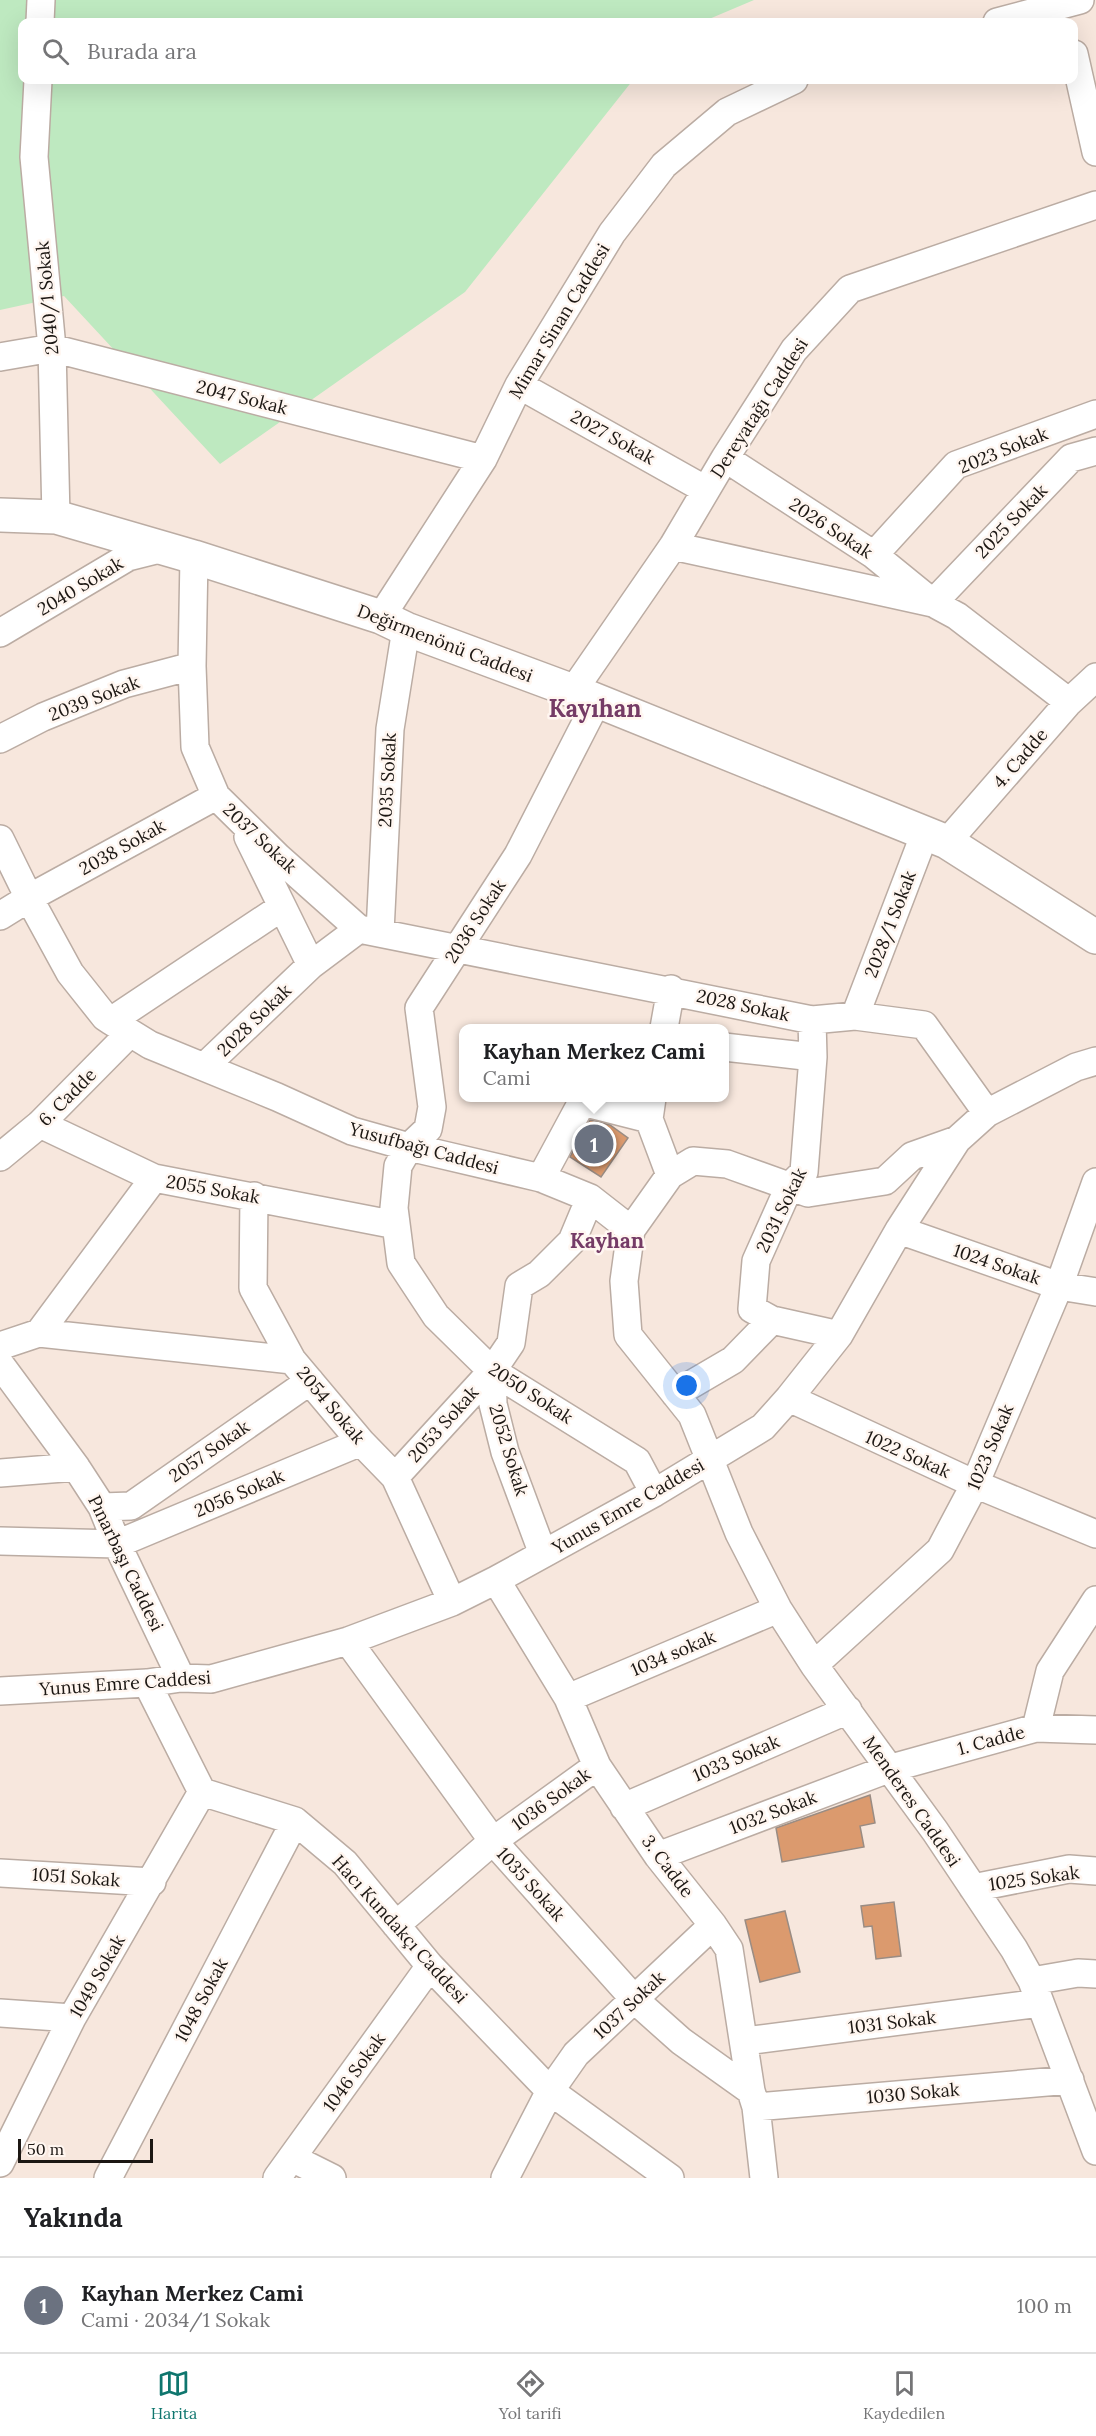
<!DOCTYPE html>
<html lang="tr">
<meta charset="utf-8">
<style>
:root{--surface:#fff;--page:#f2f2f2;--text:#202124;--muted:#757577;--line:#e0e0e0;--accent:#0f766e}
body{margin:0;font-family:Lora,serif;background:var(--page);color:var(--text)}
.scale{position:absolute;left:18px;bottom:15px;width:135px;box-sizing:border-box;padding-left:6px;border:3px solid #1c1713;border-top:0;font-size:16px;line-height:21px;white-space:nowrap;color:#1c1713;-webkit-text-stroke:4px #fff6f0;paint-order:stroke}
.you{position:absolute;left:687px;top:1386px;width:21px;height:21px;margin:-15px;border:4px solid #fff;border-radius:50%;background:#1a73e8;box-shadow:0 0 0 9px #1a73e833}
.badge{display:grid;place-items:center;width:39px;height:39px;border-radius:50%;background:var(--accent);color:#fff;font-size:20px;font-weight:700}
.pin{position:absolute;translate:-50% -50%;border:3px solid #fff;box-shadow:0 2px 6px #0006}
.popup{position:absolute;left:459px;top:1024px;width:270px;height:78px;box-sizing:border-box;display:grid;place-content:center;border-radius:12px;background:var(--surface);filter:drop-shadow(0 2px 4px #0005);font-size:20px;white-space:nowrap;color:var(--muted)}
.popup b{font-size:22px;color:var(--text)}
.popup::after{content:'';position:absolute;left:50%;top:100%;margin-left:-12px;border:12px solid transparent;border-top-color:var(--surface)}
.list{margin:0;padding:0;list-style:none}
h2{display:flex;justify-content:space-between;align-items:center;height:78px;margin:0;padding:0 24px;font-size:26px}
h2 small{font-size:20px;font-weight:400;color:var(--muted)}
.list li{display:grid;grid-template-columns:39px 1fr auto;gap:18px;align-items:center;box-sizing:border-box;height:96px;padding:0 24px;border-top:2px solid var(--line)}
.list b{display:block;font-size:22px;white-space:nowrap}
.list p{margin:0;font-size:20px;white-space:nowrap;color:var(--muted)}
.list em{font-size:20px;font-style:normal;color:var(--muted)}
.icon{flex:none;width:33px;height:33px;fill:none;stroke:currentColor;stroke-width:2;stroke-linecap:round;stroke-linejoin:round}
.map{position:relative;flex:none;width:1096px;height:2178px;overflow:hidden}
.search{position:absolute;background:var(--surface);box-shadow:0 6px 24px #0002;left:18px;right:18px;top:18px;height:66px;display:flex;align-items:center;gap:15px;box-sizing:border-box;padding:0 21px;border-radius:12px;color:var(--muted);font-size:22px}
.sheet{height:174px;background:var(--surface)}
nav{display:flex;justify-content:space-around;align-items:center;box-sizing:border-box;height:84px;border-top:2px solid var(--line);background:var(--surface);font-size:16px;color:var(--muted)}
nav a{display:grid;justify-items:center;gap:3px}
nav .on{color:var(--accent)}
.map>svg:first-child{display:block}
</style>
<div class="map">
<svg width="1096" height="2178" viewBox="0 0 1096 2178">
<rect width="100%" height="100%" fill="#f7e7dd"/>
<!-- green -->
<path fill="#bee9c0" d="M 0,0 L 754,0 L 702,22 L 22,22 L 22,80 L 633,80 L 465,292 L 220,464 L 64,296 L 0,310 Z"/>
<!-- building -->
<path fill="#db9a6e" stroke="#9a8c83" stroke-width="1.5" d="M 590,1120 L 610,1125 L 628,1138 L 601,1177 L 570,1157 Z
M 870,1795 L 875,1823 L 860,1826 L 864,1847 L 782,1862 L 776,1828 Z
M 894,1902 L 901,1956 L 876,1959 L 872,1926 L 864,1927 L 861,1906 Z
M 785,1911 L 800,1972 L 760,1982 L 745,1920 Z"/>
<g fill="none" stroke-linecap="round" stroke-linejoin="round">
<!-- minor casing -->
<g stroke="#bbaca3" stroke-width="30">
<path id="minor" d="M 40,22 L 41,0
M 997,22 L 1080,0
M 1074,54 L 1096,152
M 38,80 L 34,157 L 52,348 L 56,517
M 0,357 L 52,348 L 483,459
M 519,385 L 706,490
M 725,458 L 874,555 L 933,603 L 1071,458 L 1096,451
M 673,546 L 933,603 L 957,616 L 1069,702
M 874,555 L 956,465 L 1096,414
M 194,557 L 192,666 L 195,747 L 216,796 L 278,857 L 359,929 L 812,1020 L 855,1016 L 924,1025 L 987,1113
M 381,617 L 483,459 L 519,385 L 612,233 L 664,165 L 727,112 L 794,80
M 0,633 L 128,557 L 164,548
M 573,691 L 673,546 L 725,458 L 794,350 L 850,289 L 1096,205
M 597,701 L 518,855 L 419,1008 L 432,1107 L 428,1129 L 409,1147 L 398,1166 L 394,1208 L 401,1263 L 436,1316 L 492,1371 L 637,1461 L 654,1493
M 0,739 L 43,717 L 124,684 L 192,666
M 248,837 L 311,965
M 0,839 L 29,898 L 70,973 L 105,1017 L 111,1021 L 150,1045 L 277,1097 L 352,1131 L 409,1147 L 541,1178 L 590,1198 L 631,1230
M 947,842 L 1069,702 L 1096,677
M 0,916 L 29,898 L 216,796
M 380,932 L 390,729 L 406,629
M 855,1016 L 925,833
M 812,1020 L 813,1057 L 804,1172 L 789,1187 L 756,1261 L 752,1309 L 772,1320 L 839,1335
M 111,1021 L 282,907
M 664,1028 L 671,989
M 724,1047 L 813,1057
M 205,1066 L 311,965 L 359,929
M 652,1098 L 649,1119 L 670,1175
M 40,1124 L 154,1178 L 396,1225
M 957,1140 L 912,1156 L 885,1181 L 808,1193 L 727,1164 L 693,1161 L 670,1175 L 631,1230 L 624,1281 L 628,1335 L 692,1415 L 739,1533 L 778,1609 L 814,1665 L 935,1831 L 1014,1949 L 1032,1981 L 1096,2151
M 0,1157 L 40,1124 L 130,1033
M 541,1178 L 582,1102 L 649,1119
M 254,1196 L 253,1288 L 292,1360 L 361,1442 L 395,1477 L 452,1602
M 899,1230 L 1059,1286 L 1096,1292
M 39,1333 L 292,1360
M 0,1346 L 39,1333 L 154,1178
M 0,1364 L 76,1467 L 102,1507 L 117,1544 L 181,1678
M 492,1371 L 493,1404 L 505,1452 L 543,1554
M 675,1394 L 733,1360 L 772,1320
M 789,1398 L 975,1484 L 1096,1534
M 0,1473 L 76,1467
M 395,1477 L 492,1371 L 511,1343 L 519,1286 L 539,1274 L 572,1241 L 590,1198
M 102,1507 L 131,1506 L 310,1381
M 0,1541 L 117,1544 L 361,1442
M 496,1580 L 568,1698 L 597,1766 L 658,1856 L 713,1925 L 729,1949 L 751,2091 L 756,2107 L 764,2178
M 348,1641 L 493,1841 L 635,2000 L 681,2041 L 751,2091
M 814,1665 L 940,1550 L 975,1484 L 1059,1286 L 1096,1182
M 147,1683 L 202,1792 L 295,1821 L 345,1863 L 430,1966 L 550,2091 L 670,2178
M 0,1691 L 147,1683 L 181,1678 L 211,1679 L 348,1641 L 452,1602 L 496,1580 L 654,1493 L 763,1427 L 789,1398 L 839,1335 L 899,1230 L 957,1140 L 987,1113 L 1076,1067 L 1096,1061
M 568,1698 L 778,1609
M 1036,1728 L 1050,1671 L 1096,1600
M 624,1807 L 848,1710
M 658,1856 L 888,1769 L 1036,1728 L 1096,1730
M 0,1873 L 152,1882
M 973,1888 L 1069,1869 L 1096,1871
M 396,1925 L 493,1841 L 597,1766
M 1032,1981 L 1078,1973 L 1096,1974
M 0,2013 L 72,2018
M 745,2041 L 1040,2003
M 756,2107 L 1070,2080
M 292,2158 L 332,2178
M 0,2163 L 72,2018 L 202,1792
M 108,2178 L 295,1821
M 277,2178 L 430,1966
M 505,2178 L 550,2091 L 576,2054 L 713,1925"/>
</g>
<!-- major casing -->
<g stroke="#bbaca3" stroke-width="36">
<path id="major" d="M 0,515 L 56,517 L 194,557 L 381,617 L 406,629 L 573,691 L 947,842 L 1096,937"/>
</g>
<!-- minor -->
<use href="#minor" stroke="#fff" stroke-width="27"/>
<!-- major -->
<use href="#major" stroke="#fff" stroke-width="33"/>
</g>
<g text-anchor="middle" dominant-baseline="central" stroke-width="5" stroke-linejoin="round" paint-order="stroke">
<!-- street labels -->
<g font-size="18" fill="#1c1713" stroke="#fff6f0">
<text transform="translate(47 298) rotate(-95)">2040/1 Sokak</text>
<text transform="translate(559 321) rotate(-59)">Mimar Sinan Caddesi</text>
<text transform="translate(242 397) rotate(14)">2047 Sokak</text>
<text transform="translate(759 408) rotate(-57)">Dereyatağı Caddesi</text>
<text transform="translate(613 437) rotate(29)">2027 Sokak</text>
<text transform="translate(1003 450) rotate(-22)">2023 Sokak</text>
<text transform="translate(1011 521) rotate(-46)">2025 Sokak</text>
<text transform="translate(831 528) rotate(33)">2026 Sokak</text>
<text transform="translate(80 586) rotate(-31)">2040 Sokak</text>
<text transform="translate(445 643) rotate(21)">Değirmenönü Caddesi</text>
<text transform="translate(94 698) rotate(-21)">2039 Sokak</text>
<text transform="translate(1020 758) rotate(-49)">4. Cadde</text>
<text transform="translate(387 780) rotate(-87)">2035 Sokak</text>
<text transform="translate(260 838) rotate(43)">2037 Sokak</text>
<text transform="translate(122 847) rotate(-29)">2038 Sokak</text>
<text transform="translate(475 921) rotate(-57)">2036 Sokak</text>
<text transform="translate(890 924) rotate(-69)">2028/1 Sokak</text>
<text transform="translate(743 1005) rotate(12)">2028 Sokak</text>
<text transform="translate(254 1020) rotate(-44)">2028 Sokak</text>
<text transform="translate(67 1097) rotate(-45)">6. Cadde</text>
<text transform="translate(424 1148) rotate(15)">Yusufbağı Caddesi</text>
<text transform="translate(213 1189) rotate(10)">2055 Sokak</text>
<text transform="translate(781 1210) rotate(-64)">2031 Sokak</text>
<text transform="translate(997 1264) rotate(19)">1024 Sokak</text>
<text transform="translate(531 1393) rotate(33)">2050 Sokak</text>
<text transform="translate(331 1405) rotate(50)">2054 Sokak</text>
<text transform="translate(443 1424) rotate(-48)">2053 Sokak</text>
<text transform="translate(990 1447) rotate(-67)">1023 Sokak</text>
<text transform="translate(509 1450) rotate(73)">2052 Sokak</text>
<text transform="translate(209 1451) rotate(-35)">2057 Sokak</text>
<text transform="translate(908 1454) rotate(24)">1022 Sokak</text>
<text transform="translate(239 1493) rotate(-23)">2056 Sokak</text>
<text transform="translate(628 1506) rotate(-30)">Yunus Emre Caddesi</text>
<text transform="translate(126 1563) rotate(64)">Pınarbaşı Caddesi</text>
<text transform="translate(673 1653) rotate(-23)">1034 sokak</text>
<text transform="translate(125 1683) rotate(-4)">Yunus Emre Caddesi</text>
<text transform="translate(991 1740) rotate(-15)">1. Cadde</text>
<text transform="translate(736 1758) rotate(-23)">1033 Sokak</text>
<text transform="translate(551 1799) rotate(-36)">1036 Sokak</text>
<text transform="translate(912 1801) rotate(55)">Menderes Caddesi</text>
<text transform="translate(773 1812) rotate(-21)">1032 Sokak</text>
<text transform="translate(668 1866) rotate(53)">3. Cadde</text>
<text transform="translate(76 1877) rotate(4)">1051 Sokak</text>
<text transform="translate(1034 1878) rotate(-8)">1025 Sokak</text>
<text transform="translate(531 1884) rotate(48)">1035 Sokak</text>
<text transform="translate(400 1929) rotate(48)">Hacı Kundakçı Caddesi</text>
<text transform="translate(97 1976) rotate(-60)">1049 Sokak</text>
<text transform="translate(201 2000) rotate(-62)">1048 Sokak</text>
<text transform="translate(629 2005) rotate(-43)">1037 Sokak</text>
<text transform="translate(892 2022) rotate(-7)">1031 Sokak</text>
<text transform="translate(354 2072) rotate(-54)">1046 Sokak</text>
<text transform="translate(913 2093) rotate(-5)">1030 Sokak</text>
</g>
<!-- quarter labels -->
<g font-size="21" font-weight="bold" fill="#753b66" stroke="#fff6f0">
<text x="607" y="1240">Kayhan</text>
</g>
<!-- district labels -->
<g font-size="24" font-weight="bold" fill="#753b66" stroke="#fff6f0">
<text x="595" y="708">Kayıhan</text>
</g>
</g>
</svg>
<div class="scale">50 m</div>
<div class="you"></div>
<div class="pin badge" style="left:594px;top:1144px;background:#6b7280">1</div>
<div class="popup"><b>Kayhan Merkez Cami</b>Cami</div>
<div class="search"><svg class="icon" aria-label="search" viewBox="0 0 24 24"><circle cx="10" cy="10" r="6"/><path d="M15 15l6 6"/></svg>Burada ara</div>
</div>
<section class="sheet">
<h2>Yakında<small></small></h2>
<ul class="list">
<li><span class="badge" style="background:#6b7280">1</span><div><b>Kayhan Merkez Cami</b><p>Cami · 2034/1 Sokak</p></div><em>100 m</em></li>
</ul>
</section>
<nav>
<a class="on"><svg class="icon" aria-label="map" viewBox="0 0 24 24"><path d="M3 6l6-2 6 2 6-2v14l-6 2-6-2-6 2zM9 4v14M15 6v14"/></svg>Harita</a>
<a><svg class="icon" aria-label="directions" viewBox="0 0 24 24"><path d="M12 3l9 9-9 9-9-9zM9 14v-3h6M13 9l2 2-2 2"/></svg>Yol tarifi</a>
<a><svg class="icon" aria-label="saved" viewBox="0 0 24 24"><path d="M7 4h10v16l-5-4-5 4z"/></svg>Kaydedilen</a>
</nav>
